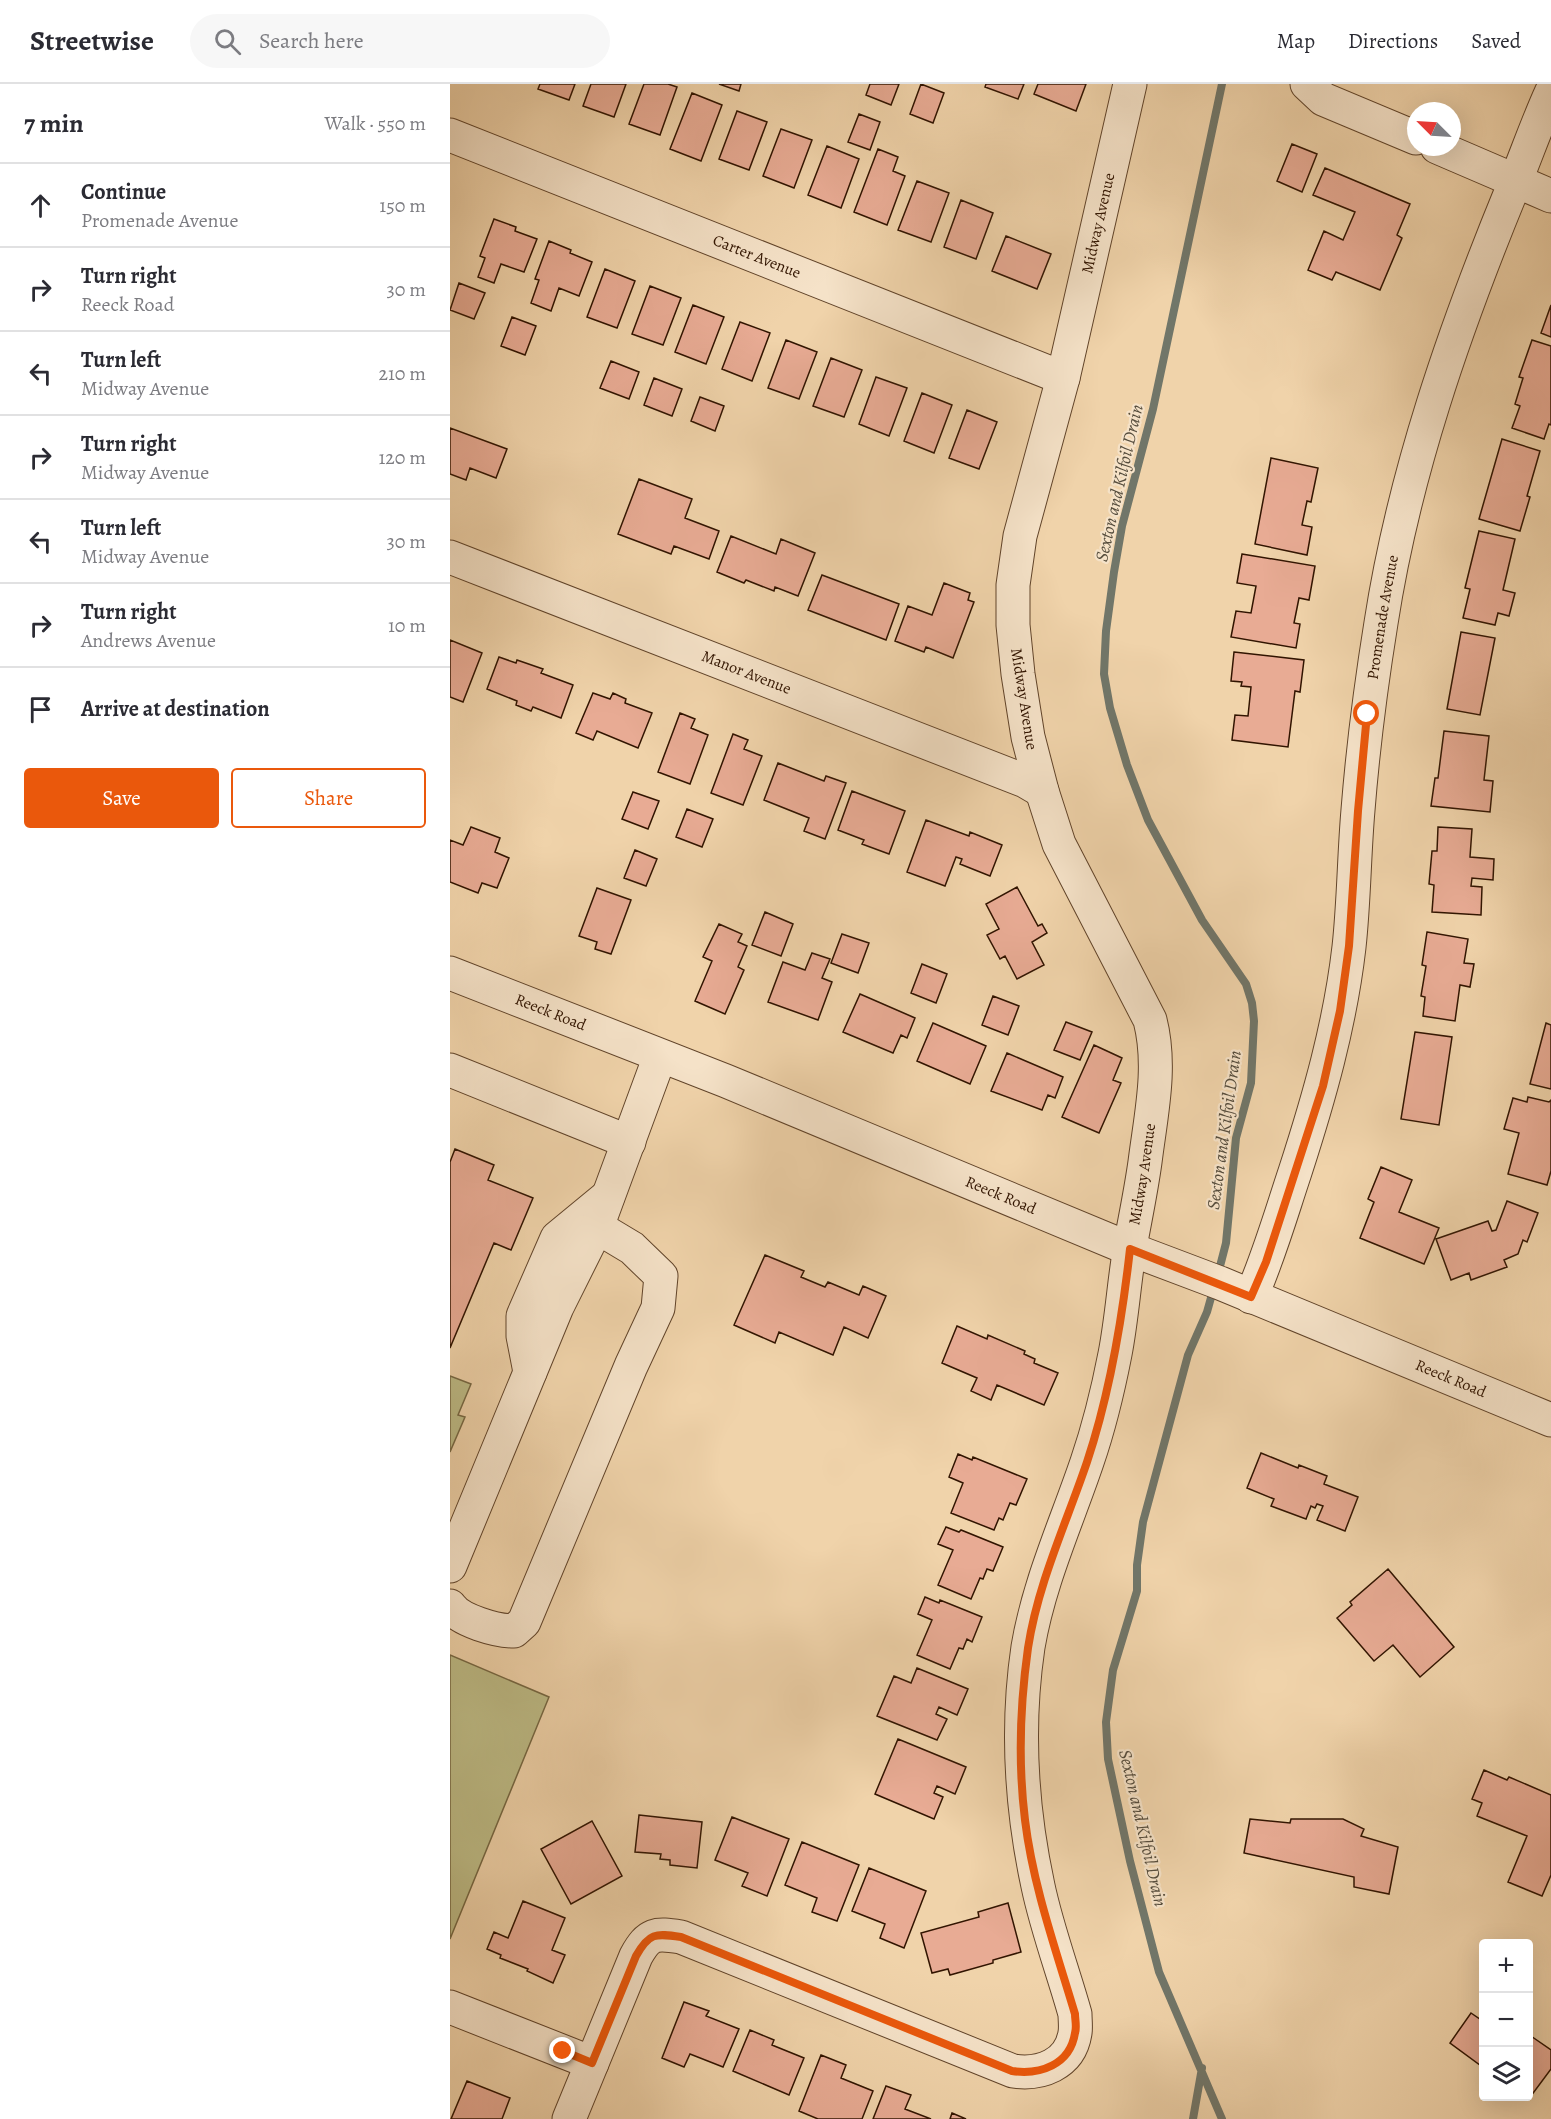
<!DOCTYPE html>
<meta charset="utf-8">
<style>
:root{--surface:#fff;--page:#f7f7f7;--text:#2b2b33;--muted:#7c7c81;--line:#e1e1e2;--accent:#ea580c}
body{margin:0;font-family:Alegreya,serif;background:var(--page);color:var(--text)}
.controls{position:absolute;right:18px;bottom:18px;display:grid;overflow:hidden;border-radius:6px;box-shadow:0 6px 24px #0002}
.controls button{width:54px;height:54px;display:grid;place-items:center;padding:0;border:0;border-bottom:2px solid var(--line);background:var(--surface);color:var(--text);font:30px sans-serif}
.compass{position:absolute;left:957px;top:18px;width:54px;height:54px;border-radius:50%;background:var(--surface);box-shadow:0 6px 24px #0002;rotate:294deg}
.stop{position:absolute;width:18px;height:18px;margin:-14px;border:4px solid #ea580c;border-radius:50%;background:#fff}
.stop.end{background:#ea580c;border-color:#fff;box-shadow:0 2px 6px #0008}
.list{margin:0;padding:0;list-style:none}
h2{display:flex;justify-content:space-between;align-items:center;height:78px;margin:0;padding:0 24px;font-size:26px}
h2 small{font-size:20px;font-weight:400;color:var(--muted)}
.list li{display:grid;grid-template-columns:39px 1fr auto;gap:18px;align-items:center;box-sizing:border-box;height:84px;padding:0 24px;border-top:2px solid var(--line)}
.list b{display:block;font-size:22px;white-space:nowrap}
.list p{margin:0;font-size:20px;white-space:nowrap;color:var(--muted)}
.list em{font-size:20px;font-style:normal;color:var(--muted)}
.actions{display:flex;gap:12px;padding:18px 24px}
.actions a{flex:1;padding:14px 0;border:2px solid var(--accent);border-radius:6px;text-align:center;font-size:21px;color:var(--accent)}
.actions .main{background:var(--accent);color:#fff}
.icon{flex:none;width:33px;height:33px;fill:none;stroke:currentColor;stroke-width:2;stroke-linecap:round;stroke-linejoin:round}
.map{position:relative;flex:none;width:1101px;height:2035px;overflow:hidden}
header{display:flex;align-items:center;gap:36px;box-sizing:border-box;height:84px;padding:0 30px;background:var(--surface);border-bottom:2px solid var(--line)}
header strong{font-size:28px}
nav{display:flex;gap:33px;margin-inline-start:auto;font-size:21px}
.search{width:420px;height:54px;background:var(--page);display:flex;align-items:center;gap:15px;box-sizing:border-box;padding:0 21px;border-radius:33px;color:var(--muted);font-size:22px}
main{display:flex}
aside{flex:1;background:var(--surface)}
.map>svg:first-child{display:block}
</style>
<header>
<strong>Streetwise</strong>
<div class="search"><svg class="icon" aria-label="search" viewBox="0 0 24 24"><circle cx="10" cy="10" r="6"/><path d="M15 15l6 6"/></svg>Search here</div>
<nav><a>Map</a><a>Directions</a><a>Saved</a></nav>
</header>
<main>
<aside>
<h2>7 min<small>Walk · 550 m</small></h2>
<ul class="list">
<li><svg class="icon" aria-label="ahead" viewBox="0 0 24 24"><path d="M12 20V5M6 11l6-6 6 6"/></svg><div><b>Continue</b><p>Promenade Avenue</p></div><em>150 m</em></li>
<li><svg class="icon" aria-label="right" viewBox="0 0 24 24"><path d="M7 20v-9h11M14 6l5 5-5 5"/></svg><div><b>Turn right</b><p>Reeck Road</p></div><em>30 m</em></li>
<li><svg class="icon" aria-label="left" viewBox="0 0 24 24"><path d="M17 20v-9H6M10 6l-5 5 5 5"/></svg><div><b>Turn left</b><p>Midway Avenue</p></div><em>210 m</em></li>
<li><svg class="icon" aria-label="right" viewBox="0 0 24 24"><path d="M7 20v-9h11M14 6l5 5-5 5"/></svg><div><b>Turn right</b><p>Midway Avenue</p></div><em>120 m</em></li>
<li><svg class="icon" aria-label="left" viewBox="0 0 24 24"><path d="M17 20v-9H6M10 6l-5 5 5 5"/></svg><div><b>Turn left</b><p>Midway Avenue</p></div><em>30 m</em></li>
<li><svg class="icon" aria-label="right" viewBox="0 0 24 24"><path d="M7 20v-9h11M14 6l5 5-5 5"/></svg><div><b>Turn right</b><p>Andrews Avenue</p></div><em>10 m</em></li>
<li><svg class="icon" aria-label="arrive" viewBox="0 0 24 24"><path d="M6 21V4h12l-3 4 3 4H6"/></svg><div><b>Arrive at destination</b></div></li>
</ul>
<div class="actions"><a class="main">Save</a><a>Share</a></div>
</aside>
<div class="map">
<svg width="1101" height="2035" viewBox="0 0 1101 2035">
<rect width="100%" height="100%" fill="#f0d3aa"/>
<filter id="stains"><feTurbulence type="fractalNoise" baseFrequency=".00333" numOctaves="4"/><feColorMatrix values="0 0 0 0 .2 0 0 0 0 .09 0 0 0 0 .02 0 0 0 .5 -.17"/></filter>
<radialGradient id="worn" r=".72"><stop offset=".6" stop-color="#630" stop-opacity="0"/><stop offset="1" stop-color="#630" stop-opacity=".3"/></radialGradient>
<!-- green -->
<path fill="#bdbb86" stroke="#776843" stroke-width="1.5" d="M 0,1292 L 21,1300 L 8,1331 L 15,1333 L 0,1368 Z
M 0,1571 L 99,1613 L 0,1855 Z"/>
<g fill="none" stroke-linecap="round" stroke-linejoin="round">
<!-- stream -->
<path stroke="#717669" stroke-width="8" d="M 768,1190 L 776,1159 L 786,1054 L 801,999 L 804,937 L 802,919 L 796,900 L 752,836 L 698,736 L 677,681 L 660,624 L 654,590 L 656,547 L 664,488 L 672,442 L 703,325 L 772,0
M 764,1203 L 757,1228 L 738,1271 L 693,1438 L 687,1481 L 687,1507 L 663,1586 L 656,1638 L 658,1675 L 680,1777 L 709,1888 L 772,2035
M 743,2035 L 752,1984"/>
</g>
<!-- building -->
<path fill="#e8ab94" stroke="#311400" stroke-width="1.5" d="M 90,0 L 125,0 L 119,16 L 88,5 Z
M 141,0 L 176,0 L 164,33 L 133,22 Z
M 194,0 L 218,0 L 227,3 L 210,51 L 179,40 Z
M 269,0 L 291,0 L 289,7 Z
M 420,0 L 449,0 L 441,21 L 416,11 Z
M 471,0 L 494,9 L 483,39 L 460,30 Z
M 536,0 L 574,0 L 568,15 L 535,3 Z
M 588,0 L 636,0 L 626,27 L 584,10 Z
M 242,9 L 272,21 L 251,77 L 220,65 Z
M 287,27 L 317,38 L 299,86 L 269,75 Z
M 409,30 L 430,38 L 420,66 L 398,58 Z
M 331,45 L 362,56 L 344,104 L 313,92 Z
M 842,60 L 867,70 L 852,108 L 827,97 Z
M 377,62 L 409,75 L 391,124 L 358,111 Z
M 428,65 L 448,73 L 443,87 L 455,92 L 437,141 L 404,128 Z
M 875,84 L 960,120 L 947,151 L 952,154 L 930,206 L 886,188 L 882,196 L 858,186 L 874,147 L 893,156 L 905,128 L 863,111 Z
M 467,97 L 499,109 L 481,158 L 448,146 Z
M 511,116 L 543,129 L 526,175 L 494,163 Z
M 44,135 L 66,143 L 65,147 L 87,155 L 74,188 L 51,180 L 44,199 L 28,193 L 35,174 L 30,172 Z
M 556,152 L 601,170 L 587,205 L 542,187 Z
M 99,157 L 121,166 L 120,169 L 142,178 L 129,212 L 109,204 L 101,227 L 81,219 L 89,196 L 85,195 Z
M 155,185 L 185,197 L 167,244 L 137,233 Z
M 9,199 L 35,209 L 24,235 L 0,226 Z
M 200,202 L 231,214 L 213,261 L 182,250 Z
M 243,221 L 274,233 L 256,280 L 225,268 Z
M 1101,221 L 1101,253 L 1091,249 Z
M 62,233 L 86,242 L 75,271 L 51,262 Z
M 290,238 L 320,249 L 302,297 L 272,285 Z
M 336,256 L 367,268 L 349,315 L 318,304 Z
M 1082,256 L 1101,262 L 1101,341 L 1099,340 L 1094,355 L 1062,344 L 1070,322 L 1065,320 L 1073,294 L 1069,293 Z
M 381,274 L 412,286 L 394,333 L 363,322 Z
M 161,277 L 189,288 L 179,315 L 150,304 Z
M 426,293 L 457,304 L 439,352 L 409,340 Z
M 204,294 L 232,305 L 222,332 L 194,321 Z
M 472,309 L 502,321 L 484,369 L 454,357 Z
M 250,313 L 274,322 L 265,347 L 241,337 Z
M 517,326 L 547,338 L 529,385 L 499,374 Z
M 0,344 L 57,365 L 46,394 L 20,384 L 16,396 L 0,390 Z
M 1052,355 L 1090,367 L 1077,412 L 1080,413 L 1070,447 L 1029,435 Z
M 821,374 L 868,384 L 861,418 L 857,417 L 852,441 L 862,443 L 857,471 L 805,460 Z
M 189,395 L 242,415 L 235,434 L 269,447 L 259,475 L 224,462 L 221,470 L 168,450 Z
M 1029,447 L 1065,455 L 1053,506 L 1065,509 L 1059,532 L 1048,529 L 1045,541 L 1013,534 L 1020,505 L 1015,504 Z
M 281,452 L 326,470 L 331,455 L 365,469 L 348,512 L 325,503 L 324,507 L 296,496 L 294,499 L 267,488 Z
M 792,470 L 865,482 L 859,516 L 849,514 L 844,539 L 850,540 L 846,564 L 781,553 L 786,527 L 801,529 L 806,502 L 787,499 Z
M 372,491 L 449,520 L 436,556 L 358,526 Z
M 494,499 L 520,509 L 518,516 L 524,518 L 503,574 L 476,563 L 474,568 L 445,557 L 458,522 L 482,531 Z
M 1011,548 L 1045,554 L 1030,631 L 997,625 Z
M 0,556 L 32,569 L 13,618 L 0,613 Z
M 784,568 L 854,576 L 850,608 L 845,607 L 838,663 L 782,656 L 785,631 L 798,632 L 801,603 L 791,602 L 792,598 L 781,597 Z
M 49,573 L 66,579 L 67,576 L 93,585 L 91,589 L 123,601 L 111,634 L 83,623 L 81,627 L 66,621 L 67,617 L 37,605 Z
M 143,609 L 160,615 L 163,609 L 176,615 L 175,619 L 202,629 L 188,664 L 147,647 L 143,656 L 126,649 Z
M 230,629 L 245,635 L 241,644 L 258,651 L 240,700 L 208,688 Z
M 994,647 L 1039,652 L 1034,696 L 1043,697 L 1040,728 L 981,722 L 985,694 L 988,694 Z
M 283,650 L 298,656 L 294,665 L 312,672 L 293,721 L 261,709 Z
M 328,679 L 374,697 L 376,692 L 396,699 L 375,755 L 354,747 L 359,734 L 314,716 Z
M 402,707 L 455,727 L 439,770 L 412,760 L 414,756 L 388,746 Z
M 183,708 L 209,717 L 198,745 L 172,735 Z
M 237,725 L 263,735 L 252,763 L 226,753 Z
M 476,736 L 519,752 L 520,748 L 552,761 L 540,792 L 510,780 L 512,775 L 506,773 L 495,802 L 457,788 Z
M 21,743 L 50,754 L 45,768 L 59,774 L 47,804 L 32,799 L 28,809 L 0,798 L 0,756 L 13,761 Z
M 988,743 L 1022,745 L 1020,773 L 1044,775 L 1043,796 L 1022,794 L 1021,802 L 1032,803 L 1031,831 L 982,828 L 984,801 L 979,800 L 982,767 L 987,767 Z
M 185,766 L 207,775 L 196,802 L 174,794 Z
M 567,803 L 588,842 L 592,840 L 597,849 L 582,858 L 594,881 L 567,895 L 555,872 L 550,875 L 537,851 L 549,845 L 536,820 Z
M 147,804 L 181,816 L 161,870 L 145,865 L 147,858 L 129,852 Z
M 315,828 L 343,840 L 331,872 L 302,861 Z
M 269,840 L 292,850 L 288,858 L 297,862 L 288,883 L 294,886 L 275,930 L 245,917 L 262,877 L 253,873 Z
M 977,848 L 1018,855 L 1014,879 L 1024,880 L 1020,903 L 1010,901 L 1005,937 L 973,932 L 975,913 L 971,912 L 976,882 L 972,881 Z
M 392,850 L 419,859 L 408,889 L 381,879 Z
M 362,869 L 380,875 L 372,894 L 382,898 L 368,936 L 318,918 L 333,878 L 355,886 Z
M 472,880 L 497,890 L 486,919 L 461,909 Z
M 410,910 L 465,934 L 457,954 L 451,951 L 443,969 L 393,948 Z
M 543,912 L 569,922 L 558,951 L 532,941 Z
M 616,938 L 642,948 L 630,976 L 604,966 Z
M 483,939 L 536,962 L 520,1000 L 467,977 Z
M 1096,939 L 1101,941 L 1101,1005 L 1080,1000 Z
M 965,948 L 1002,953 L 989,1041 L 951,1035 Z
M 644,961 L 672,974 L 663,996 L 671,999 L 649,1049 L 612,1033 Z
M 557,969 L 613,993 L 605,1014 L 598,1011 L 592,1026 L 541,1007 Z
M 1078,1013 L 1099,1018 L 1101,1016 L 1101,1087 L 1097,1101 L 1058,1090 L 1069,1049 L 1054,1045 L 1063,1014 L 1077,1018 Z
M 5,1065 L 44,1081 L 38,1096 L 83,1114 L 61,1166 L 44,1159 L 0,1264 L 0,1078 Z
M 931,1083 L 962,1096 L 949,1128 L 989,1144 L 974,1180 L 910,1154 L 924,1118 L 918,1115 Z
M 1057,1117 L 1088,1129 L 1077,1158 L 1073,1156 L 1068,1170 L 1054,1176 L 1057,1183 L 1021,1196 L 1019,1189 L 1001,1196 L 986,1155 L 1038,1137 L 1042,1147 L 1046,1146 Z
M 315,1171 L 354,1187 L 351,1193 L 375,1203 L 378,1198 L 409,1211 L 413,1202 L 436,1212 L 418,1254 L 394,1243 L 383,1271 L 329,1248 L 325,1259 L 284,1241 Z
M 507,1242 L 537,1255 L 538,1251 L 575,1267 L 574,1270 L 585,1275 L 584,1279 L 608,1289 L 594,1321 L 547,1301 L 541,1316 L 521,1307 L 527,1294 L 492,1279 Z
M 811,1369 L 848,1384 L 849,1381 L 877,1392 L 874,1400 L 908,1413 L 895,1447 L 867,1436 L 873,1422 L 867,1420 L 865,1424 L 861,1422 L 856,1435 L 821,1422 L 824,1415 L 797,1404 Z
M 508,1370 L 522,1376 L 523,1373 L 577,1395 L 566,1421 L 560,1419 L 553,1436 L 549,1434 L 544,1446 L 501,1429 L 513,1399 L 499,1393 Z
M 496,1443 L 509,1448 L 511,1446 L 553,1463 L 543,1487 L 537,1485 L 533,1495 L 530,1494 L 521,1515 L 488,1501 L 503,1466 L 488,1460 Z
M 938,1485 L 1004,1563 L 970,1593 L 943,1561 L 924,1577 L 887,1534 L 902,1521 L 900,1518 Z
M 475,1513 L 489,1519 L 490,1516 L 532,1533 L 522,1558 L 517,1555 L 513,1565 L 509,1564 L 500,1585 L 467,1571 L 482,1536 L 468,1530 Z
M 467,1584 L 518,1605 L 507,1631 L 489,1623 L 486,1630 L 497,1635 L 487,1656 L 427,1632 L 444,1592 L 461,1599 Z
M 448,1655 L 516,1683 L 505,1710 L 487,1702 L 484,1709 L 493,1713 L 484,1735 L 425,1710 Z
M 1034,1686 L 1057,1696 L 1059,1693 L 1101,1711 L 1101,1791 L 1092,1812 L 1058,1798 L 1077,1752 L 1027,1732 L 1032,1719 L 1022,1715 Z
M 189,1731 L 252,1738 L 247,1784 L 220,1781 L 220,1776 L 210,1775 L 211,1770 L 185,1768 Z
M 282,1733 L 339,1755 L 317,1812 L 292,1802 L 298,1789 L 265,1776 Z
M 800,1735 L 840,1739 L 841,1735 L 893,1735 L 914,1745 L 911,1752 L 948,1763 L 939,1810 L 904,1803 L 904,1793 L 794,1769 Z
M 142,1737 L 172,1792 L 121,1820 L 91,1765 Z
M 352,1758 L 409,1781 L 387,1837 L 362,1828 L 367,1814 L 335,1801 Z
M 419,1784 L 476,1807 L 454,1864 L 430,1854 L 435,1840 L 402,1827 Z
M 73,1817 L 115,1834 L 102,1866 L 115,1871 L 103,1899 L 77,1887 L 78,1885 L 50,1874 L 51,1871 L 37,1865 L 44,1848 L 58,1854 Z
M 558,1819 L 571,1868 L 543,1876 L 543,1879 L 500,1891 L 498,1885 L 482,1889 L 471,1849 L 529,1833 L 528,1828 Z
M 234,1918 L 259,1927 L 256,1932 L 289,1945 L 273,1983 L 240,1970 L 234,1983 L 212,1974 Z
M 1021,1929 L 1034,1938 L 1034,1984 L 1000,1959 Z
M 300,1946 L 324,1956 L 322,1961 L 354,1974 L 339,2011 L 283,1987 Z
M 1078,1950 L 1101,1966 L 1101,1985 L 1078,2016 L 1073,2012 L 1078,2012 Z
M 371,1971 L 396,1981 L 391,1994 L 423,2007 L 412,2035 L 368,2035 L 349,2027 Z
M 17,1997 L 60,2014 L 52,2035 L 1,2035 Z
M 436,2002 L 461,2011 L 455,2025 L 481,2035 L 423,2035 Z
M 502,2029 L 516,2035 L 500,2035 Z"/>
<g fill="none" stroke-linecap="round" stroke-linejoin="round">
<!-- minor casing -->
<g stroke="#61442a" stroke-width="35">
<g id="minor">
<path d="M 857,0 L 873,15 L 966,54"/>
<path id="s1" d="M 0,51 L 613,294"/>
<path d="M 987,63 L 1101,112"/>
<path id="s2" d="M 0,473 L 575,697 L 592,707"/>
<path id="s3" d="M 0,889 L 276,997 L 680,1165 L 770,1199 L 1101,1336"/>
<path d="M 0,986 L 179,1058"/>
<path id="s4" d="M 801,1213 C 819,1172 831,1130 845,1088 C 869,1014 890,941 899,863 C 904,818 904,772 908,726 C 913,663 921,601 931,539 C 954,390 1004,247 1061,108 C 1075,75 1086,42 1101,9"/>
<path d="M 80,1288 L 73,1252 L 73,1232 L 107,1154 L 158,1112"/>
<path d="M 0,1482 L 107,1223 L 147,1143 L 210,972"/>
<path d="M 0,1522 C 10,1537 47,1547 64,1547 L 74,1538 L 181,1282 L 208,1224 L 211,1192 L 182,1164 L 147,1143"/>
<path d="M 0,1923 L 142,1979"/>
<path id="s5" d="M 119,2035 L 186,1872 C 199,1849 205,1849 231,1853 L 563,1987 C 590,1991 620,1981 625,1949 C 626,1943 625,1936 625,1930 C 613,1887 597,1845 588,1802 C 571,1723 566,1644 578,1563 C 589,1498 616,1440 637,1378 C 649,1343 658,1306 665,1270 C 672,1234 674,1198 680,1163 C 685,1135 691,1107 695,1078 C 701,1030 712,983 700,936 L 609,760 L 592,707 L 578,653 L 568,590 L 563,541 L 563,501 L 570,452 L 613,294 L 680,0"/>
</g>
</g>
<!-- minor -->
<use href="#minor" stroke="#f5e2c8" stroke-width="33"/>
</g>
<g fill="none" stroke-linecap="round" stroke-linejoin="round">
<!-- route -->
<path stroke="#ea580c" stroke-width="8" d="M 113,1967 L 142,1979 L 186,1872 C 199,1849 205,1849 231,1853 L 562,1987 C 590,1991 620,1981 625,1949 C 627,1943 625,1936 625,1930 C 606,1866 583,1802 575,1736 C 568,1679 570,1621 578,1564 C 588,1499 616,1440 637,1378 C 660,1309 672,1237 680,1165 L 801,1213 L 816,1178 L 873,1002 L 890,927 L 899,862 L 908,727 L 917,630"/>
</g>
<g text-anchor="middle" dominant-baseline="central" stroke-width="4.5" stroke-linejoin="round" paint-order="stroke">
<!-- street labels -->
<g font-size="16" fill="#311400" stroke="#f5e2c8">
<text stroke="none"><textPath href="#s5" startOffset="2541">Midway Avenue</textPath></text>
<text stroke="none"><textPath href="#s1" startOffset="330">Carter Avenue</textPath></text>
<text stroke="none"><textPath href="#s4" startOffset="696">Promenade Avenue</textPath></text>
<text stroke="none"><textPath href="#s2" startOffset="318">Manor Avenue</textPath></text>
<text transform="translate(574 615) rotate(81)">Midway Avenue</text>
<text stroke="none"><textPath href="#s3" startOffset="108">Reeck Road</textPath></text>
<text stroke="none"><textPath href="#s5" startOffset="1551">Midway Avenue</textPath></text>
<text stroke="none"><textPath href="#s3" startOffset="594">Reeck Road</textPath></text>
<text stroke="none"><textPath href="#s3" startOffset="1080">Reeck Road</textPath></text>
</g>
<!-- water labels -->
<g font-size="18" font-style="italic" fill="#564d3d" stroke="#f5e2c8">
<text transform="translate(669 399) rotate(-77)">Sexton and Kilfoil Drain</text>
<text transform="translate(774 1046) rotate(-82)">Sexton and Kilfoil Drain</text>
<text transform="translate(693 1744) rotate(77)">Sexton and Kilfoil Drain</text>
</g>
</g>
<rect width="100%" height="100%" filter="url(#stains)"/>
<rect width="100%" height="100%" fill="url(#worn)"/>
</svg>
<div class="controls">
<button>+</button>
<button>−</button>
<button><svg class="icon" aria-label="layers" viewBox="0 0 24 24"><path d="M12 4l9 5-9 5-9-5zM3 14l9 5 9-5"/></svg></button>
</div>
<svg class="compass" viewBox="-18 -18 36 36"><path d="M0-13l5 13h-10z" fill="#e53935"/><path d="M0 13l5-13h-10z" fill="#7c7c81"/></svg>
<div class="stop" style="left:917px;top:630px"></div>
<div class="stop end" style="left:113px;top:1967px"></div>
</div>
</main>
